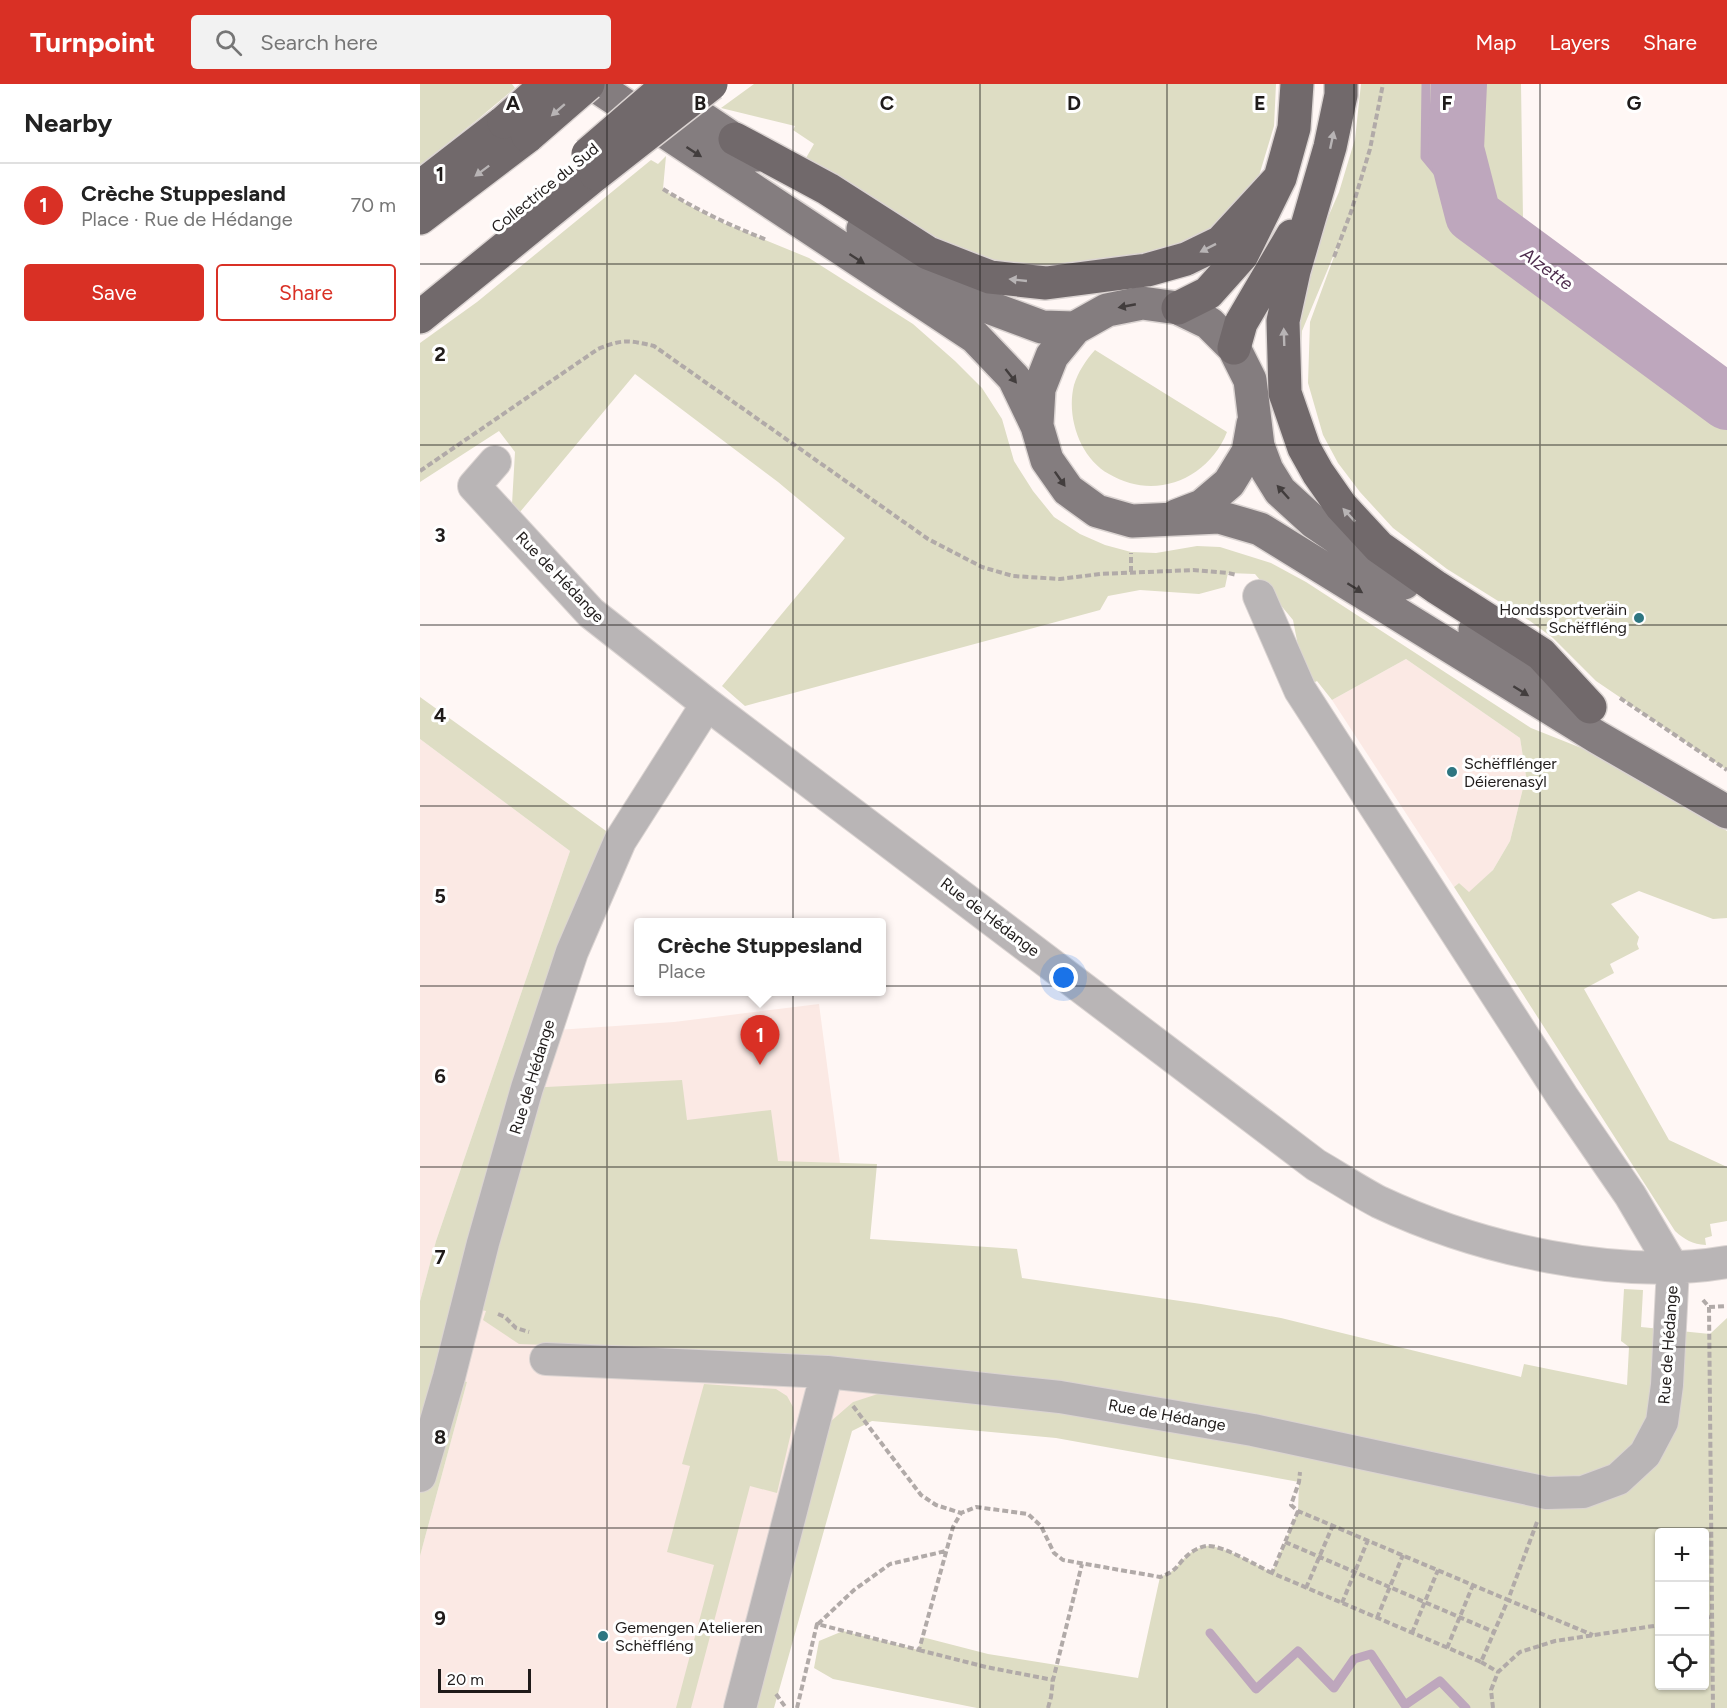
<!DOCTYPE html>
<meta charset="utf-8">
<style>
:root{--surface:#fff;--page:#f2f2f2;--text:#222;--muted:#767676;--line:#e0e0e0;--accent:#d93025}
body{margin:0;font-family:Figtree,sans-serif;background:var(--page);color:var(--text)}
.controls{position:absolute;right:18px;bottom:18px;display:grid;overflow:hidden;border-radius:6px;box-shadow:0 2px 4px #0004}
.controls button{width:54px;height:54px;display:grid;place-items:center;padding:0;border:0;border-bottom:2px solid var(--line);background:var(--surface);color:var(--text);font:30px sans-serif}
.scale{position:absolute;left:18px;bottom:15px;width:93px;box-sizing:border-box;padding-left:6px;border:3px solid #1f1b1a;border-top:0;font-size:16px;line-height:21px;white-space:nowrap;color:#1f1b1a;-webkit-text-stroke:4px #fff;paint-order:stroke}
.you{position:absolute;left:644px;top:894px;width:21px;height:21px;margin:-15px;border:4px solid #fff;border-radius:50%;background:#1a73e8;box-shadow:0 0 0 9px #1a73e833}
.badge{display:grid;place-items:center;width:39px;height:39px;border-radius:50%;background:var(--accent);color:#fff;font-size:20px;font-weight:700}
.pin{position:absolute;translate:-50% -50px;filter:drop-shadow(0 2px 3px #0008)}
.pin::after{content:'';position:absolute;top:32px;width:21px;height:18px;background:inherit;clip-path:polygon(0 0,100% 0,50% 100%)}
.popup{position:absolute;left:214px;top:834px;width:252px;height:78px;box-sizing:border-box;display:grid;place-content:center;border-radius:6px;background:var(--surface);filter:drop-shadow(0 2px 4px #0005);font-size:20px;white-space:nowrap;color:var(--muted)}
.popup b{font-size:22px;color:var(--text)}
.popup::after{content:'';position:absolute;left:50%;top:100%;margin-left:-12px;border:12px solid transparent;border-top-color:var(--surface)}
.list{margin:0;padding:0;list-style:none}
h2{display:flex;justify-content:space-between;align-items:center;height:78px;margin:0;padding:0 24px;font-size:26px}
h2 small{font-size:20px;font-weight:400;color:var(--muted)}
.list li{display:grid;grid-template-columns:39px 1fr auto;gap:18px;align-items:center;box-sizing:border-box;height:84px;padding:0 24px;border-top:2px solid var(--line)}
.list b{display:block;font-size:22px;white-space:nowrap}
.list p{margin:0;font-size:20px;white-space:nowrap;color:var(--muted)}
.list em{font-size:20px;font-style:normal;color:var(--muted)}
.actions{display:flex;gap:12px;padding:18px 24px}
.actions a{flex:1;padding:14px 0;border:2px solid var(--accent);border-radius:6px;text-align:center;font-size:21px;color:var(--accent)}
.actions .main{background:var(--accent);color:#fff}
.icon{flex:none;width:33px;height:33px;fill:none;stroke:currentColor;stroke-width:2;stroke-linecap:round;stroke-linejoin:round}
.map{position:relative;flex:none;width:1307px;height:1624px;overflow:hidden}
header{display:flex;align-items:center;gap:36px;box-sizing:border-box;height:84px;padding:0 30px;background:var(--accent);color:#fff}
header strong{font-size:28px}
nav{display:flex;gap:33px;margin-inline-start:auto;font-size:21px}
.search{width:420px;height:54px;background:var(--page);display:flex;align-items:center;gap:15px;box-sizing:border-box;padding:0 21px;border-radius:6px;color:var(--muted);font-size:22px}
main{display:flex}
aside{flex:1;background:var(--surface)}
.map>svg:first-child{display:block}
</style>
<header>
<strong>Turnpoint</strong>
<div class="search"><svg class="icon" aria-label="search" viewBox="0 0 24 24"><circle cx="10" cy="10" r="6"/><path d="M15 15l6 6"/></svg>Search here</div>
<nav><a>Map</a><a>Layers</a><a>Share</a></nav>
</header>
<main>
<aside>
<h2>Nearby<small></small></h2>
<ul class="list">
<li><span class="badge">1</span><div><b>Crèche Stuppesland</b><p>Place · Rue de Hédange</p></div><em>70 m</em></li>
</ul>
<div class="actions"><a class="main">Save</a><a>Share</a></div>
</aside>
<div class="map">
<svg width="1307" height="1624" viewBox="0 0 1307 1624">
<rect width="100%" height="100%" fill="#fff7f5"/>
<!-- built -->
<path fill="#fbe9e4" d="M 986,575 L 1100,654 L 1106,692 L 1090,757 L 1073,786 L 1049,809 L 1039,799 L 1034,803 L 912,616 Z
M 0,655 L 150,767 L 16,1157 L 0,1217 Z
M 399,920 L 420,1079 L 101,1072 L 137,946 L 254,938 Z
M 48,1224 L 292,1267 L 516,1299 L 433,1318 L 332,1624 L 0,1624 L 0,1472 L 47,1298 L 29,1293 Z"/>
<!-- green -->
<path fill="#deddc4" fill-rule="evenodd" d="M 0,0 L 92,0 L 95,4 L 57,36 L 0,81 Z
M 334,0 L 856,0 L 854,42 L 838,95 L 815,129 L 762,164 L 625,188 L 583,184 L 510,160 L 386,74 L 394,60 L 373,46 L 375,42 L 301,24 Z
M 941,0 L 1101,0 L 1103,135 L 1307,290 L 1307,686 L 1176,597 L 1133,554 L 1110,537 L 1027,485 L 973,444 L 940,408 L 918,379 L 903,351 L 888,299 L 890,238 L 922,151 L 882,247 L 880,272 L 876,242 L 887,194 L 905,140 L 919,108 L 935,55 Z
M 246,72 L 243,105 L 270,122 L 296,136 L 389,174 L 493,240 L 535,277 L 562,304 L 582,335 L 594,377 L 613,407 L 634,433 L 660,450 L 685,461 L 711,468 L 736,469 L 777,462 L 800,463 L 851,479 L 886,498 L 1111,644 L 1189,675 L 1307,747 L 1307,834 L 1293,835 L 1219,807 L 1191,820 L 1219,853 L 1217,860 L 1219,865 L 1190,880 L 1194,889 L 1164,905 L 1249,1056 L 1307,1083 L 1307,1137 L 1290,1140 L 1292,1152 L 1285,1154 L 1286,1161 C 1272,1160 1265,1156 1255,1147 L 1034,803 L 1039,799 L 1049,808 L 1073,786 L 1090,757 L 1106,692 L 1100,654 L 986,575 L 912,616 L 897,597 L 886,603 L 873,536 L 835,490 L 808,489 L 805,503 L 779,510 L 720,506 L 688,512 L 680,526 L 325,622 L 302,602 L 425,454 L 358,398 L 215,290 L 100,428 L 92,420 L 95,368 L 79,347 L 0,398 L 0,259 L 57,218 L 231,76 L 238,80 Z
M 675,266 L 807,348 C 788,396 734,417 689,390 C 660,374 646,333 654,301 C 658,288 666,276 675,266 Z
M 0,613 L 200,757 L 107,1004 L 262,996 L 267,1036 L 351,1026 L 358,1077 L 457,1080 L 450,1155 L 597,1165 L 602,1194 L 781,1220 L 861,1234 L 1101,1293 L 1104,1280 L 1207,1301 L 1209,1263 L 1201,1257 L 1204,1205 L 1223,1206 L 1221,1243 L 1290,1250 L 1307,1234 L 1307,1624 L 557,1624 L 413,1595 L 394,1584 L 399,1557 L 423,1547 L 498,1566 L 502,1553 L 568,1570 L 718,1594 L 740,1493 C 758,1487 756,1481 769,1470 C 774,1466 780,1463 786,1462 C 800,1460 837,1482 852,1489 L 878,1427 L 879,1398 L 636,1354 L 452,1337 L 432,1347 L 354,1624 L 332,1624 L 410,1338 L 433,1318 L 461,1309 L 292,1267 L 99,1260 L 63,1236 L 66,1227 L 48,1224 L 30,1293 L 47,1298 L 0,1472 L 0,1217 L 16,1157 L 150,767 L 0,655 ZM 1240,1448 L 1284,1448 L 1284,1602 L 1240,1602 Z
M 284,1300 L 356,1305 L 367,1312 L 373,1323 L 374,1336 L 357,1409 L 330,1402 L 271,1624 L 256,1624 L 294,1481 L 247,1468 L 270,1382 L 262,1380 Z"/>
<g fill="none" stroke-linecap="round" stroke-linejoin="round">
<!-- stream -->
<path stroke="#bea7bd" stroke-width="9" d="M 1006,0 L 1005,73 L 1053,131
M 790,1549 L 836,1605 L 878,1567 L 914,1604 L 934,1575 L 951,1570 L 985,1621 L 1020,1597 L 1046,1624"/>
<!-- river -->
<path stroke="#bea7bd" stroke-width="56" d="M 1039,0 L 1036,65 L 1053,131 L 1307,318"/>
<!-- minor casing -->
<g stroke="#dbd4d2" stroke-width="34">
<path id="minor" d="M 75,378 L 54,402 L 171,529 L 287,620 L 896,1081 C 917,1093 938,1107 959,1118 C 1059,1165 1198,1197 1307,1178
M 839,512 L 880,606 L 1142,1012 L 1210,1111 L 1253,1184
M 126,1275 L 407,1288
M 0,1392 L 29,1293 L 63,1159 L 107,1004 L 152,868 L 200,757 L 287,620
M 320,1624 L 407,1288 L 640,1313 L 833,1346 L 1127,1409 L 1163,1408 L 1198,1395 L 1225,1370 L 1242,1338 L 1247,1301 L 1253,1184"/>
</g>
<!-- major casing -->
<g stroke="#dbd4d2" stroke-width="36">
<path id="major" d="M 173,0 L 555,253 L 594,294 L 617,342 L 627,376 L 648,406 L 677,427 L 712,437 L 799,433 L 840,445 L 1177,653 L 1307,728
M 240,6 L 337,71
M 443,145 L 504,187 L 560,220 L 622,243 L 655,244
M 617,340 L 619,305 L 632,272 L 655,244 L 687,226 L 722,219 L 758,224 L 789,239 L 814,264 L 830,296 L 838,362 L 847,386 L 860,407 L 894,438 L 984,499
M 756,432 L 782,422 L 809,399 L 828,368 L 833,340
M 1055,546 L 1149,609"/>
</g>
<!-- highway casing -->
<g stroke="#dbd4d2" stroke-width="36">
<path id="highway" d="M 921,0 L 921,11 L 910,63 L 874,187 L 863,237 L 865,309 L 884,364 L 898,389 L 921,422 L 959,463 L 1016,503 L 1121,570 L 1170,623
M 315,55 L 408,105 L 508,169 L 570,193 L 626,199 L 727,186 L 766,175 L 801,158 L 860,94
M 0,103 L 84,38
M 0,134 L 108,52
M 758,224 L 788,209 L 822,171 L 860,94 L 874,44 L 877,0
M 0,233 L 176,90
M 814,264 L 821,239 L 872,152"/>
</g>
<!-- path -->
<path stroke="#b1aaa8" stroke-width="4" stroke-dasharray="6 3" stroke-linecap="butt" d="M 243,105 C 277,126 309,141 347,156
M 914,173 L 931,128 L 950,65 L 963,0
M 0,387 L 178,265 C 202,255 209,256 234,262 L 508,455 L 562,483 L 593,492 L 640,495 L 680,490 L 773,486 L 808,489 L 817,491
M 711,488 L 711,469
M 1200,614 L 1307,686
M 1283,1216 L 1289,1223 L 1293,1624
M 1289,1223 L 1307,1222
M 78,1230 L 85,1233 L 96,1244 L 109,1248
M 433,1322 L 501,1411 L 516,1421 L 541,1429
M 878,1427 L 852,1489 L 1061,1578 L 1088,1516 L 878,1427 L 871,1421 L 879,1398 L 880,1388
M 1117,1438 L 1088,1516 L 1173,1551
M 865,1458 L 1074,1548
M 886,1504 L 913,1441
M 922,1519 L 948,1456
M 957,1534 L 983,1471
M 1284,1534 L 1293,1532
M 398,1540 L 434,1506 L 470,1480 L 526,1467
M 992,1549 L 1018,1486
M 1027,1564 L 1053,1501
M 499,1566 L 566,1583 L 633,1596
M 1061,1578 L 1078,1588
M 356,1610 L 366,1624
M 377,1624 L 397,1540 L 499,1566 L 533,1443 L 541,1429 L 556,1423 L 608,1430 L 621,1442 L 634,1469 L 643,1476 L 740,1493 C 758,1487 756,1481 769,1470 C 774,1466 780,1463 786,1462 C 801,1460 837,1482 852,1489
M 628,1624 L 631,1613 L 633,1596 L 662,1480
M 1073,1624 L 1071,1606 L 1078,1588 L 1100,1568 L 1135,1557 L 1240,1541"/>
<!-- minor -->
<use href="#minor" stroke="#b9b5b6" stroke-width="32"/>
<!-- major -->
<use href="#major" stroke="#847d7f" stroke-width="33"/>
<!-- highway -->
<use href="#highway" stroke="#71696b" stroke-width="33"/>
<!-- highway-bridge casing -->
<g stroke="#dbd4d2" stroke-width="36" stroke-linecap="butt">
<path id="highway-bridge" d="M 84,38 L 127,0
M 108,52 L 168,0
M 168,70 L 249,0
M 176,90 L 291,0"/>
</g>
<!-- highway-bridge -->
<use href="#highway-bridge" stroke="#71696b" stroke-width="33"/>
</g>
<!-- one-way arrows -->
<defs><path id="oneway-solid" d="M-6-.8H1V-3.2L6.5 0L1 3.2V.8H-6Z" transform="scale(1.5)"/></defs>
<g fill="#b8b4b5">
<use href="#oneway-solid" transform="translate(138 26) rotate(139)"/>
<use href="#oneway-solid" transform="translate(912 56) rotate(-78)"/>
<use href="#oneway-solid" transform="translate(62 87) rotate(143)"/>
<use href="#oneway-solid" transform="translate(788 164) rotate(153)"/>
<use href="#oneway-solid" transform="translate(598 196) rotate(-174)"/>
<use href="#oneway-solid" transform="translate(864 253) rotate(-92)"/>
<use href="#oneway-solid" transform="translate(929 431) rotate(-133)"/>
</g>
<g fill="#423d3d">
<use href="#oneway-solid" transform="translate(274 68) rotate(33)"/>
<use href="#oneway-solid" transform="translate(437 175) rotate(33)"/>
<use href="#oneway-solid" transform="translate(707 222) rotate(169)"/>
<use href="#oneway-solid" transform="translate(591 292) rotate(52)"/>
<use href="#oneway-solid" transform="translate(640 395) rotate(55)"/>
<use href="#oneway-solid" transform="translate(863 408) rotate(-132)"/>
<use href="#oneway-solid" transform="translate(935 504) rotate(32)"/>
<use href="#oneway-solid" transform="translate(1101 607) rotate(32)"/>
</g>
<!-- grid -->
<path fill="none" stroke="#1f1b1a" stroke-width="1.5" stroke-opacity="0.55" d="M 187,0 L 187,1624M 373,0 L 373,1624M 560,0 L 560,1624M 747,0 L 747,1624M 934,0 L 934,1624M 1120,0 L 1120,1624M 0,180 L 1307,180M 0,361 L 1307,361M 0,541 L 1307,541M 0,722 L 1307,722M 0,902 L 1307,902M 0,1083 L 1307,1083M 0,1263 L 1307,1263M 0,1444 L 1307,1444"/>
<!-- markers -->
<g fill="#2e7681" stroke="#fff" stroke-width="2">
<circle cx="1219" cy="534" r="6"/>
<circle cx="1032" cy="688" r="6"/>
<circle cx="183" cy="1552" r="6"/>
</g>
<g text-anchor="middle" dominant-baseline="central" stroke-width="6" stroke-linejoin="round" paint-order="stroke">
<!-- street labels -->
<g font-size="16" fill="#1f1b1a" stroke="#fff">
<text transform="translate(125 104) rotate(-39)">Collectrice du Sud</text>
<text transform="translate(140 493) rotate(46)">Rue de Hédange</text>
<text transform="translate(570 833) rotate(37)">Rue de Hédange</text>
<text transform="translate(112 993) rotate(-73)">Rue de Hédange</text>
<text transform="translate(1248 1261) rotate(-86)">Rue de Hédange</text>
<text transform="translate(747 1331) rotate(10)">Rue de Hédange</text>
</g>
<!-- poi labels -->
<g font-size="16" fill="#1f1b1a" stroke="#fff" text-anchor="start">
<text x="1207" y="525" text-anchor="end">Hondssportveräin<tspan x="1207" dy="18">Schëffléng</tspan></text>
<text x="1044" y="679">Schëfflénger<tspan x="1044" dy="18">Déierenasyl</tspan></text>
<text x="195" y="1543">Gemengen Atelieren<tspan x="195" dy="18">Schëffléng</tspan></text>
</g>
<!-- water labels -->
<g font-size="18" font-style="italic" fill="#4e2d4e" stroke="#fff">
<text transform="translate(1127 185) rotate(36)">Alzette</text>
</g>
</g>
<g font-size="20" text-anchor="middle" font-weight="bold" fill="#1f1b1a" stroke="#fff" stroke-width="6" stroke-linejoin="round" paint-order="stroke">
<text x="93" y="26">A</text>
<text x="280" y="26">B</text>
<text x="467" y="26">C</text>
<text x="654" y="26">D</text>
<text x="840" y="26">E</text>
<text x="1027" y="26">F</text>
<text x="1214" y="26">G</text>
<text x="20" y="97">1</text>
<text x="20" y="277">2</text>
<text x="20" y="458">3</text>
<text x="20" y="638">4</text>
<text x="20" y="819">5</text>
<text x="20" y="999">6</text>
<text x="20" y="1180">7</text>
<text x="20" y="1360">8</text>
<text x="20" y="1541">9</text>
</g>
</svg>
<div class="controls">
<button>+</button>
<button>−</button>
<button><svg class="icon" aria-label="locate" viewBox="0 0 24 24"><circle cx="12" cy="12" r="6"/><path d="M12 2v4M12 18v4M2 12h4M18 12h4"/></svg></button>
</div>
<div class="scale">20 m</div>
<div class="you"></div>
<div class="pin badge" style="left:340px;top:981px">1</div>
<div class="popup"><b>Crèche Stuppesland</b>Place</div>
</div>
</main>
